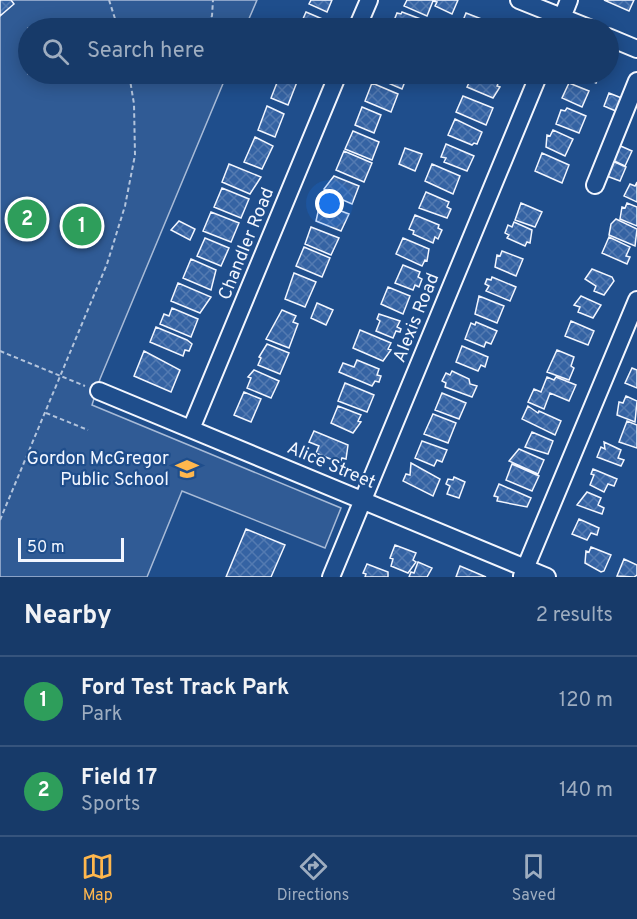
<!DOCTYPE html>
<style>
:root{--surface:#173a69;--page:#20416f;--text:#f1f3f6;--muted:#9eadc0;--line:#36547d;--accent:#ffb74d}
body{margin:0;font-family:Overpass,sans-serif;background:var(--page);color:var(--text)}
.scale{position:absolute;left:18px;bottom:15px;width:106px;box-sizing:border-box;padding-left:6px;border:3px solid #f2f6ff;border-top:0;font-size:16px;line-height:21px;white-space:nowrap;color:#f2f6ff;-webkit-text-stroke:4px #1f4e8c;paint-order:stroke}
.you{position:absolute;left:330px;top:204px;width:21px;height:21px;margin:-15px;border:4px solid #fff;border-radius:50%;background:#1a73e8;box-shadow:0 0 0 9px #1a73e833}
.badge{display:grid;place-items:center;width:39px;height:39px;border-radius:50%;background:var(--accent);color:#fff;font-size:20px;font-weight:700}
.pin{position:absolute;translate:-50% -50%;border:3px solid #fff;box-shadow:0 2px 6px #0006}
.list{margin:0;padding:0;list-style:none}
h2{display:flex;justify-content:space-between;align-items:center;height:78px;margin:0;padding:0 24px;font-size:26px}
h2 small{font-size:20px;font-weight:400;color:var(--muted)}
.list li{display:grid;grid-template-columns:39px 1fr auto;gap:18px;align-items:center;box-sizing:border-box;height:90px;padding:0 24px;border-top:2px solid var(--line)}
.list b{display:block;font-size:22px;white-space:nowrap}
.list p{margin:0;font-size:20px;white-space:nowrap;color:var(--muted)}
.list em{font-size:20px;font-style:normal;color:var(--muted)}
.icon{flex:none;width:33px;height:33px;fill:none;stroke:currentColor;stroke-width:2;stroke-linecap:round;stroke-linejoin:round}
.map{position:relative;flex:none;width:637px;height:577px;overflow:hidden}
.search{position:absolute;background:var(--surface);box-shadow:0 3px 15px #0003;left:18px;right:18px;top:18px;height:66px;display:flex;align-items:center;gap:15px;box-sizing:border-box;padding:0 21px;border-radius:33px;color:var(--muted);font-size:22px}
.sheet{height:258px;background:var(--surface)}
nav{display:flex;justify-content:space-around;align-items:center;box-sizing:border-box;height:84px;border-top:2px solid var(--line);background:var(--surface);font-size:16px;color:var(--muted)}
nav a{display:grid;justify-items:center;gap:3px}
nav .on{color:var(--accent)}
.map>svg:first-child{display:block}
</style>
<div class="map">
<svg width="637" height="577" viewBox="0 0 637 577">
<defs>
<pattern id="building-cross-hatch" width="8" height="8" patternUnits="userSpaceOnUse" patternTransform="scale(1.5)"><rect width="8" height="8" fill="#3563a3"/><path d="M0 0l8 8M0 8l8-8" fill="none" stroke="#537ab1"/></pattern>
</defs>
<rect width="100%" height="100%" fill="#1f4e8c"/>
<!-- built -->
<path fill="#305b95" stroke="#a8bbd7" stroke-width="1.5" d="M 0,0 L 257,0 L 245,28 L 28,28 L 28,74 L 227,74 L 100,379 L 92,405 L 341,508 L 325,548 L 182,491 L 147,577 L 0,577 Z"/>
<!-- building -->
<path fill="url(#building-cross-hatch)" stroke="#f2f6ff" stroke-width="1.5" d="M 0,0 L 11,0 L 14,4 L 0,16 Z
M 311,0 L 332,0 L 327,12 L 309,4 Z
M 407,0 L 458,0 L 452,14 L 435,6 L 437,2 L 433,1 L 427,16 L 404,6 Z
M 604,0 L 634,0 L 629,11 Z
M 306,12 L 327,21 L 324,28 L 299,28 Z
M 402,12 L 426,21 L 423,28 L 395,28 L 396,24 L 393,23 L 397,13 L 401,14 Z
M 466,13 L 484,20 L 480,28 L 460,28 Z
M 504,21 L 521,28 L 495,28 L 497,24 L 502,26 Z
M 376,74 L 408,74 L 402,89 L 374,77 Z
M 473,74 L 482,74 L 499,81 L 497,86 L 500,87 L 493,98 L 467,87 Z
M 577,74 L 600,74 L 596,83 Z
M 280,75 L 297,82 L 288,105 L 271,98 Z
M 372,83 L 398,94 L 391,112 L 365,101 Z
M 569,83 L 589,91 L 582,107 L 562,98 Z
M 609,93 L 624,99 L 618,112 L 604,106 Z
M 463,96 L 493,108 L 486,125 L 456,112 Z
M 267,106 L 284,114 L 275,137 L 258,130 Z
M 362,107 L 381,115 L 374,133 L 355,125 Z
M 567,108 L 586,116 L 579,133 L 556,124 L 561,110 L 565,111 Z
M 455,119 L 482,132 L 477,144 L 474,143 L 472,145 L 448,135 Z
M 553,130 L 573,139 L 565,156 L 546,147 L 547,135 L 550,136 Z
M 353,131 L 379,142 L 372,160 L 345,149 Z
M 255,137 L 273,146 L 262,169 L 244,162 Z
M 446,144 L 474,156 L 467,171 L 444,162 L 446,158 L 441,157 Z
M 616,144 L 632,151 L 625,166 L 610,159 Z
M 405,148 L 422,154 L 415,171 L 399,164 Z
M 344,151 L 372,163 L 364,182 L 336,170 Z
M 542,153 L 569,165 L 562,183 L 535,171 Z
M 610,160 L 626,167 L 620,181 L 604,175 Z
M 229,164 L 261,177 L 250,194 L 222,182 Z
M 432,164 L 460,176 L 453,194 L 425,181 Z
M 334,176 L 359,186 L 352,204 L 327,193 L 328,191 L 324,189 Z
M 637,182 L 637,202 L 624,196 L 630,184 L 635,186 Z
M 222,188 L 249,199 L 241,218 L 214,207 Z
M 426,192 L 449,202 L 447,207 L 451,209 L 447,218 L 419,208 Z
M 320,203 L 349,214 L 341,231 L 316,221 Z
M 521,203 L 542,212 L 535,227 L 515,220 Z
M 627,203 L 637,207 L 637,226 L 620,219 L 622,207 L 625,208 Z
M 211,212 L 239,223 L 231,242 L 203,231 Z
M 415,215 L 439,225 L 438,228 L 442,230 L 438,239 L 435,237 L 433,243 L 413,234 L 414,231 L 409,229 Z
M 616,219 L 637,229 L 635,246 L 609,235 L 611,224 Z
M 179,221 L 195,229 L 190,240 L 171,230 Z
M 514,222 L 532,230 L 530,243 L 527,242 L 525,246 L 507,238 L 509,235 L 505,233 L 508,225 L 512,227 Z
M 311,227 L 339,238 L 331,255 L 305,244 Z
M 609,237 L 630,247 L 626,256 L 630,257 L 627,264 L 602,253 Z
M 205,238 L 229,248 L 221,266 L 197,256 Z
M 403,238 L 429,249 L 427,261 L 425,260 L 422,266 L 396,254 Z
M 304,247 L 330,258 L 322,277 L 296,266 Z
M 502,251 L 523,259 L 516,276 L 495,267 L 497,255 L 500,256 Z
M 191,259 L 216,270 L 211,290 L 183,278 Z
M 403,265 L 420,272 L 418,277 L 422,279 L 419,287 L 415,285 L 413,290 L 395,283 Z
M 592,269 L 612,277 L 614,281 L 604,295 L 594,291 L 596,286 L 585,279 Z
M 294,273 L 316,282 L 305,307 L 285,299 Z
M 492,277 L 516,287 L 510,301 L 486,291 L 489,286 L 485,284 L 487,279 L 491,280 Z
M 178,283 L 211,297 L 200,313 L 171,301 Z
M 388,287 L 410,296 L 403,314 L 381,304 Z
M 479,296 L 504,306 L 497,323 L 475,314 Z
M 581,296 L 601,305 L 593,318 L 578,312 L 580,307 L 574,305 Z
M 317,303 L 333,310 L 326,325 L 311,318 Z
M 172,308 L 198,319 L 191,337 L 160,324 L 164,314 L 169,316 Z
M 282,310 L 296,316 L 293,322 L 298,324 L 289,348 L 266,339 Z
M 379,314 L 400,321 L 397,327 L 401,329 L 400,332 L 396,331 L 393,338 L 376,331 L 380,321 L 377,319 Z
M 571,321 L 594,331 L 588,345 L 565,336 Z
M 476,322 L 497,331 L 491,344 L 486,342 L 484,347 L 465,339 L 471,323 L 475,325 Z
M 156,327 L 187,340 L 192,344 L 189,351 L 185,350 L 183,356 L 150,342 Z
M 360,330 L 391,343 L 388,349 L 391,350 L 383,361 L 353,348 Z
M 267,344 L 289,353 L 280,374 L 258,365 L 261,358 L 259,357 Z
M 462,346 L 488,357 L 485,367 L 481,365 L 478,371 L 456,362 Z
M 557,350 L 574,357 L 571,366 L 574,368 L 569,380 L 547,372 Z
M 144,351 L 180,370 L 171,392 L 134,376 Z
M 357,360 L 379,369 L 377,375 L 381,376 L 379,382 L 375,381 L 372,386 L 339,372 L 343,363 L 354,367 Z
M 632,368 L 637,370 L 637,388 L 625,383 Z
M 254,370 L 279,381 L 271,398 L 247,388 L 251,378 L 248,377 Z
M 452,371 L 469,379 L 470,384 L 477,386 L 472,397 L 445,387 L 446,383 L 442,381 L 446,373 L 450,375 Z
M 547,377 L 554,380 L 556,377 L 576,385 L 569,401 L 550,393 L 544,409 L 528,402 L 534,389 L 541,392 Z
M 345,383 L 374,395 L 367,412 L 338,401 Z
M 244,392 L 261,399 L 251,422 L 234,415 Z
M 442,393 L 466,403 L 459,419 L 435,410 Z
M 626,396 L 637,401 L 635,422 L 617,415 L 619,402 L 623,403 Z
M 338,406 L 361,415 L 358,421 L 361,422 L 353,433 L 331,423 Z
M 528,406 L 538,413 L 539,411 L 561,421 L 555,435 L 522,419 Z
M 433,414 L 456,423 L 448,443 L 424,434 Z
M 627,421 L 637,425 L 637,448 L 619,442 Z
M 314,431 L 348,445 L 346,459 L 342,458 L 340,463 L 316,453 L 319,446 L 309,442 Z
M 532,432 L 553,441 L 548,454 L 525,447 Z
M 422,441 L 447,450 L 442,462 L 437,460 L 434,466 L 415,458 Z
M 604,442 L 621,450 L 618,458 L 624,460 L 621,466 L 597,457 L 601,447 L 605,449 Z
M 519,449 L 544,460 L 538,474 L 509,461 Z
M 411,463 L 440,479 L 433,496 L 403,481 L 406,474 L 410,475 Z
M 512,464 L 539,476 L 532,491 L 506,480 Z
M 593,469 L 617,479 L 614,486 L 608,484 L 604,492 L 590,485 L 594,475 L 591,474 Z
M 454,477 L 465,482 L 459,498 L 447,494 L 450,486 L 446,484 L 448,479 L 453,480 Z
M 499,484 L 531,498 L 527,507 L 497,501 L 498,497 L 494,496 Z
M 587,492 L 601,498 L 598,505 L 604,508 L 602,514 L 577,505 Z
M 579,519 L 599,528 L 597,535 L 591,533 L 587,540 L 572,534 Z
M 246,529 L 285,545 L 271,577 L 226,577 Z
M 395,545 L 416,553 L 413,560 L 416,562 L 408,573 L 391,566 L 393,559 L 390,558 Z
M 591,547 L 611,555 L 604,571 L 601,572 L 585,563 L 586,551 L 589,552 Z
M 624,559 L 637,565 L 637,575 L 634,577 L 617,576 Z
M 418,562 L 432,568 L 427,577 L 409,577 L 411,572 L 414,573 Z
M 367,564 L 388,572 L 388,577 L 365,577 L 366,574 L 363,573 Z
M 460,566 L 486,577 L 456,577 Z"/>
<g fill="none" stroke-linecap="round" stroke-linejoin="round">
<!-- minor casing -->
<g stroke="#f2f6ff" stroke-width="20">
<path id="minor" d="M 519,0 L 589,28
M 357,28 L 369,0
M 558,28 L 569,0
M 608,37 L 637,49
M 595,185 L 637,81
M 99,391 L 547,577
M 191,429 L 338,74
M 522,576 L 637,300
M 331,577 L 539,74"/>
</g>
<!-- path -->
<path stroke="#b3c4dc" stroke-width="2" stroke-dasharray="4.5 3" stroke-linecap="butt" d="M 109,0 L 118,28
M 201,28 L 212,16 L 213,0
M 0,351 L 85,386
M 46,413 L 88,430
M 0,520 L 107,264 L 125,206 L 135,155 L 134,104 L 129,74"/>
<!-- minor -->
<use href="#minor" stroke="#1f4e8c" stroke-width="16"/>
</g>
<!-- icons -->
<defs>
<g id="school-bare" transform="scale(1.8)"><path d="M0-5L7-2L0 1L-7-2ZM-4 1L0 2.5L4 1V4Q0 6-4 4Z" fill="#ffb74d" stroke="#1f4e8c" stroke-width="2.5" paint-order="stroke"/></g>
</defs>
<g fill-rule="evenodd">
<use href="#school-bare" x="187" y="469"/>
</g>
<g text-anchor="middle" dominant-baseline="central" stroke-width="4.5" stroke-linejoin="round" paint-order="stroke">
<!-- street labels -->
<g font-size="18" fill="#f2f6ff" stroke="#1f4e8c">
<text transform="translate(247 244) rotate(-68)">Chandler Road</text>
<text transform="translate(417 318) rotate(-68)">Alexis Road</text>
<text transform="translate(331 466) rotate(23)">Alice Street</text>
</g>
<!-- poi labels -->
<g font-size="18" fill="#f2f6ff" stroke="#1f4e8c" text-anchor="end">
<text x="169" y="459">Gordon McGregor<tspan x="169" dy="21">Public School</tspan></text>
</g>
</g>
</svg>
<div class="scale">50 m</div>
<div class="you"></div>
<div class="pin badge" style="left:82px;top:226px;background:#2e9e5b">1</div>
<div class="pin badge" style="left:27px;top:219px;background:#2e9e5b">2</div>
<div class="search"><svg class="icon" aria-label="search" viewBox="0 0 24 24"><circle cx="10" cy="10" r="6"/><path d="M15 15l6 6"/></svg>Search here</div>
</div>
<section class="sheet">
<h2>Nearby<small>2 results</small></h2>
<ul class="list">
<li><span class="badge" style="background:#2e9e5b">1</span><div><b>Ford Test Track Park</b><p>Park</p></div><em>120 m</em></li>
<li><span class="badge" style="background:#2e9e5b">2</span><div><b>Field 17</b><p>Sports</p></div><em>140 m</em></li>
</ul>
</section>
<nav>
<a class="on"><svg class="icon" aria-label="map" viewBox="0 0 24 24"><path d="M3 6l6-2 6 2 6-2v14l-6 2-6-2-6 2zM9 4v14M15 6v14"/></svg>Map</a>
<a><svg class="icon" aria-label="directions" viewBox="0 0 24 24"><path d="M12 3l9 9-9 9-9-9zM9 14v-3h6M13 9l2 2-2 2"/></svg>Directions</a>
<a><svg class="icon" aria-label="saved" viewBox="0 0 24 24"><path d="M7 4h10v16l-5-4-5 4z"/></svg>Saved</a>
</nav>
